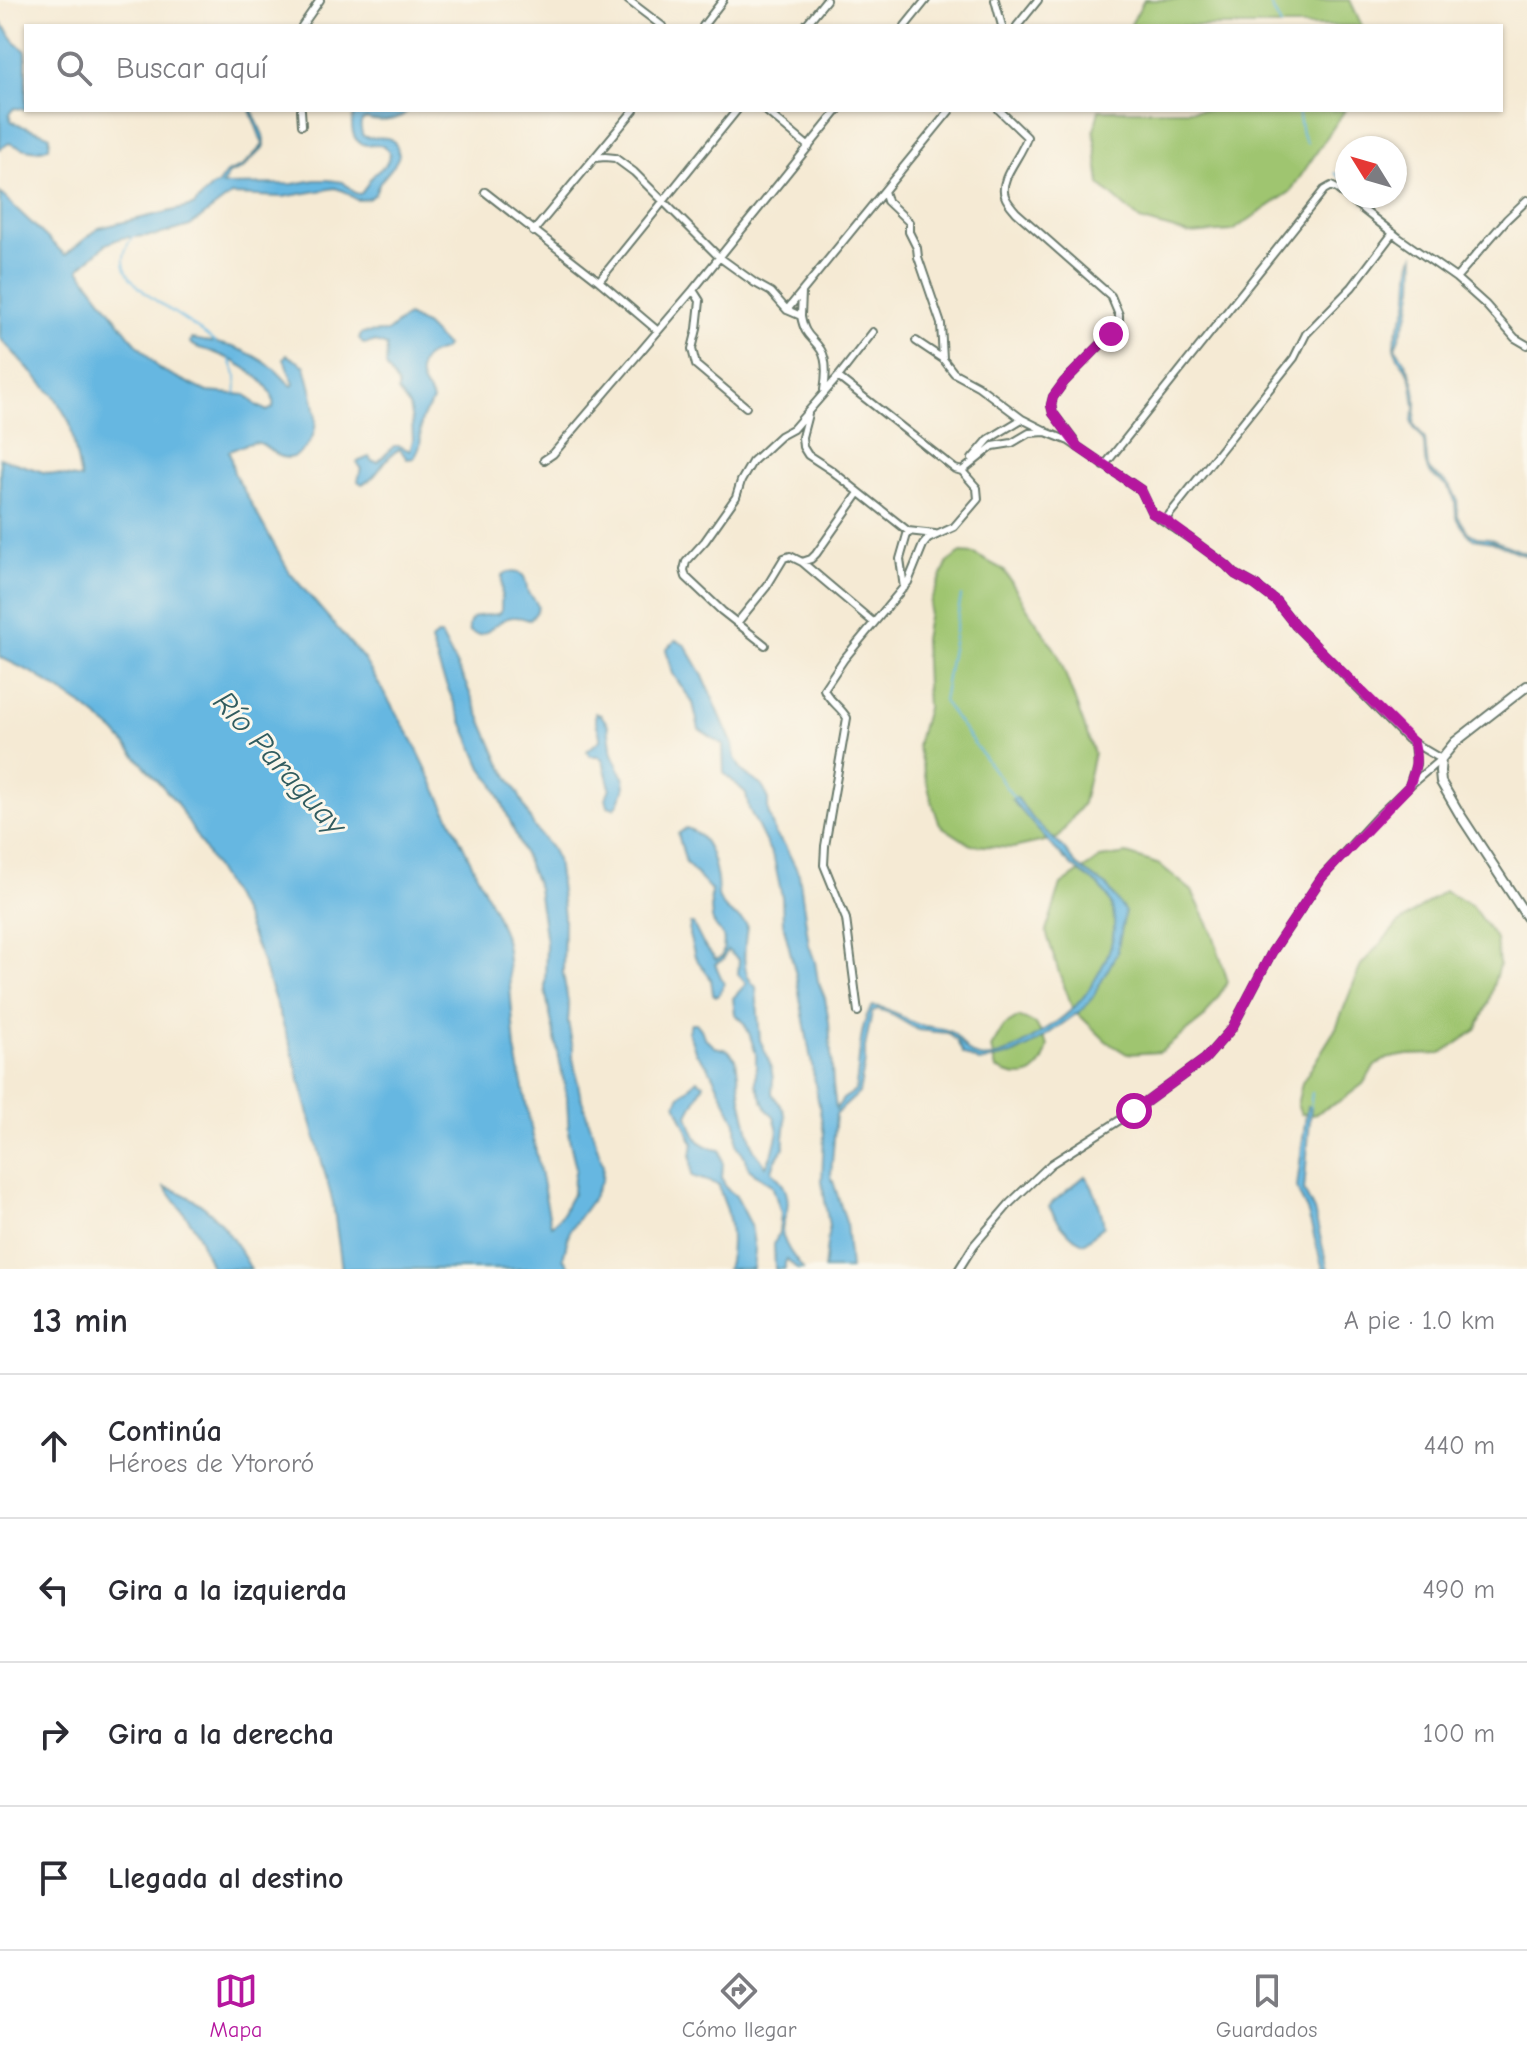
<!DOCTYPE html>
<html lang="es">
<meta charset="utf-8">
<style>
:root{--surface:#fff;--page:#f7f7f7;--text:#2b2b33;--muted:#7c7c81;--line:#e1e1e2;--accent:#b5179e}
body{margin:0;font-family:"Comic Neue",sans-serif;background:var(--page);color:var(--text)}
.compass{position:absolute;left:1335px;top:136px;width:72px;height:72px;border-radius:50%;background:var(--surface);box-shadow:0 2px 6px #0004;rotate:307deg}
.stop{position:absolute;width:24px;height:24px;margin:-18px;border:6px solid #b5179e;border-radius:50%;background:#fff}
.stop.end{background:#b5179e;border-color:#fff;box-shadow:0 2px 8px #0008}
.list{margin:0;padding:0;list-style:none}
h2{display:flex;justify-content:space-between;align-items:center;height:104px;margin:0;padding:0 32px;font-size:34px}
h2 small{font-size:26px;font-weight:400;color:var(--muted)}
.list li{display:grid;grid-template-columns:52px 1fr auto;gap:24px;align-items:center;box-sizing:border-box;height:144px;padding:0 32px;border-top:2px solid var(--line)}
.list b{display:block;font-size:30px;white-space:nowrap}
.list p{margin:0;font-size:26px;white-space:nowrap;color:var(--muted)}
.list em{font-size:26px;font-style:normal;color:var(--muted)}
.icon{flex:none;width:44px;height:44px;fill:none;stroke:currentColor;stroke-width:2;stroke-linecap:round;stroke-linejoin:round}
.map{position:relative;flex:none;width:1527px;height:1269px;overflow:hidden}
.search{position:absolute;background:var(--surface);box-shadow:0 2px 6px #0004;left:24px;right:24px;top:24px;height:88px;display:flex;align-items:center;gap:20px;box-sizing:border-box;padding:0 28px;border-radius:0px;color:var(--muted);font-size:30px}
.sheet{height:680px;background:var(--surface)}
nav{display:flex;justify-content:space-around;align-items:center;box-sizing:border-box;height:112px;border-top:2px solid var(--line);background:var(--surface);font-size:22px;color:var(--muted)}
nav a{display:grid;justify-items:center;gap:4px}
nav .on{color:var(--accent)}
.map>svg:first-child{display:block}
</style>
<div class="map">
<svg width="1527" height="1269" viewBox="0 0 1527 1269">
<rect width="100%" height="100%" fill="#fbf7ec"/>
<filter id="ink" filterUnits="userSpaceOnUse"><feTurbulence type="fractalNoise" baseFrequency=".0125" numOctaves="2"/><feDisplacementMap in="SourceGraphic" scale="16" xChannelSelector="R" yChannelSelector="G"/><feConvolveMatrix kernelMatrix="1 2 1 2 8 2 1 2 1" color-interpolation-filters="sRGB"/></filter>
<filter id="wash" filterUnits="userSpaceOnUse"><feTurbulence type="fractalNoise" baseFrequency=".006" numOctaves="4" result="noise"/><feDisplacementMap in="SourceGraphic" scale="32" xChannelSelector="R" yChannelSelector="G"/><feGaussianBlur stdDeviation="1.8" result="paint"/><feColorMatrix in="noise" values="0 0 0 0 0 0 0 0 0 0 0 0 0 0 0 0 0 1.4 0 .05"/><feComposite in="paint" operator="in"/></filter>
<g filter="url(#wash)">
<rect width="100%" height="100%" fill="#f5ead4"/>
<!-- green -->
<path fill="#9fc56f" stroke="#5f8152" stroke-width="2" d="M 1144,0 L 1350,0 L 1362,26 L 1130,26 Z
M 1099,110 L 1345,110 L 1290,192 L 1232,231 L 1189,234 L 1140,220 L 1100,185 L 1094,131 Z
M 961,553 L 974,554 L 1004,570 L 1027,608 L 1058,654 L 1094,753 L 1083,803 L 1058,838 L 1013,848 L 971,845 L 940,825 L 932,802 L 917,745 L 927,708 L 924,639 L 931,600 L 948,562 Z
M 1127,854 L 1160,865 L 1192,891 L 1213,934 L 1228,982 L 1203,1019 L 1160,1052 L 1127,1054 L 1106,1041 L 1073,1009 L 1058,970 L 1046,931 L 1061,885 L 1100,858 Z
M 1444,891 L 1471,905 L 1496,939 L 1499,965 L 1488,1004 L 1476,1030 L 1441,1054 L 1407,1055 L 1386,1059 L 1375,1066 L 1363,1084 L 1342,1100 L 1313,1115 L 1301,1114 L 1297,1105 L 1302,1083 L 1336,1028 L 1361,965 L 1398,924 Z
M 1019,1017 L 1036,1024 L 1048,1046 C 1040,1077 1025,1083 996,1069 L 991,1048 L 1004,1026 Z"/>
<!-- water -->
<path fill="#66b7e1" stroke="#427a8a" stroke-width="2" d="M 0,21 L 17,44 L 26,51 L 26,109 L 14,108 L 9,114 L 11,121 C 23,128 38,130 50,136 L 49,147 C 36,154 22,148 9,143 L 0,149 Z
M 250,110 L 252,110 L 263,135 L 265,146 L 242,169 L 229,174 L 222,185 L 293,184 L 315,180 L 328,180 L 343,182 L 355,193 L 360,194 C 366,189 367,183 372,177 C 380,167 387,168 390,155 C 389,153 389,150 387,149 C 382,143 374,145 367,145 C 350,143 350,123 355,111 L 379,110 L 390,112 L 408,110 C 402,120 383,122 372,120 C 370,120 367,118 365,119 C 358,121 361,131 363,136 C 380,142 394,128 399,155 C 393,173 380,175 375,194 L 368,199 L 357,200 L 344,191 L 335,188 L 283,197 L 231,195 L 190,226 L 158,235 L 121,238 L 106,244 L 79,269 L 130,336 L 159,369 L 207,392 L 246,395 L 256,405 L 267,411 L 273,408 C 278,382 234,360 213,352 C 204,349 197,349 190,343 L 191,339 C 226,344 244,347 273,368 C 280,373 285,381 292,386 L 294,384 L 284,359 L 287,355 L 305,366 C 311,393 327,428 303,450 C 298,455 294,458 287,458 C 274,457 269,446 259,443 C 250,440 237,449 229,451 L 234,473 L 290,573 L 363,658 L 413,741 L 493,908 L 504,934 L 507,950 L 515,1049 L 551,1225 C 565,1218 564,1204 573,1194 L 574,1177 L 576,1168 L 569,1138 L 567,1097 L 545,990 L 546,942 L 538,888 L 504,807 L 493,783 L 482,768 L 442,675 L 431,641 L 437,635 L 441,635 L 444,641 L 466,684 L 500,763 L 518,793 L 534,827 L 551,848 L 557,860 L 564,917 L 563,973 L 569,1008 L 568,1022 L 573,1049 L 573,1058 L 580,1094 L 603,1165 L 602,1180 L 591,1201 L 570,1230 L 563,1258 L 571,1269 L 342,1269 L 333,1203 L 291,1048 L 259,953 L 243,914 L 176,802 L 115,732 L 82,705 L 33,673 L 0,657 L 0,458 L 43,472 L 81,479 L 70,423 L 55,397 L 0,338 L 0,193 L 65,255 L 99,228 L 193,206 L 213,186 L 217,185 L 226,173 L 243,166 L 263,145 Z
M 1415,253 L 1414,287 L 1409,313 L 1395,347 C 1414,372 1420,393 1414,424 L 1425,439 L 1428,468 L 1434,474 L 1447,483 L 1453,491 L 1457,499 L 1458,516 L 1468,532 L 1477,537 L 1488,538 L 1526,553 L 1527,556 L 1492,542 L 1473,539 C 1466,532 1458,523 1456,514 C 1455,508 1456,502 1453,496 C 1447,479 1430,481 1426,465 C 1423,456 1427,444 1421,436 C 1417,430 1412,429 1412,421 C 1412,413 1414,417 1415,409 C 1415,406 1412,383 1411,379 C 1408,367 1395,358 1394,347 C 1392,338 1404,318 1407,307 C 1412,289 1407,270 1415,253 Z
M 407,316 L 425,325 L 446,346 L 443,350 C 425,355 414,363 423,384 C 426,391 431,393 433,401 C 430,407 424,413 422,419 C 417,436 426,440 414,458 L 407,459 L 400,449 C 382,457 380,478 362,484 L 358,481 L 361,468 L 357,462 L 369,457 L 372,461 L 378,462 L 394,446 L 400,446 L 410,451 L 413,440 L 412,421 L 409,406 L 398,392 L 398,385 L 386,367 L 387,346 L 375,342 L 363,344 L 359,338 L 362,333 L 387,332 Z
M 508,572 C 529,572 524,579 528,593 C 539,603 542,610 529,620 C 494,606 492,646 469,631 C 467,612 484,616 498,614 L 501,611 L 502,575 Z
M 676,640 L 686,646 L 702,674 L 733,745 L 735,758 L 742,771 L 762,786 L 768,797 L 768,811 L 775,834 L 785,846 L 799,874 L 809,945 L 815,962 L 818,981 L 825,998 L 829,1022 L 833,1085 L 836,1109 L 843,1099 L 855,1091 C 860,1069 858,1021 873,1006 C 892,1007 906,1023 924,1026 C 934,1028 944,1027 953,1033 C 963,1041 965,1054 979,1057 C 1003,1062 1036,1036 1055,1023 C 1078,1007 1088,993 1101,969 C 1114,945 1122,912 1102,889 C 1094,880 1082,875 1073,867 C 1052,848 1031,822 1012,800 L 1016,797 L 1034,820 L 1064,849 L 1077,866 L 1107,886 L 1125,912 L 1117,953 L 1093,997 L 1083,1009 L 1034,1044 L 1012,1055 L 979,1062 L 963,1054 L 957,1041 L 948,1033 L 918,1030 L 887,1012 L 878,1009 L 872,1012 L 865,1047 L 865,1062 L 859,1093 L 836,1114 L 831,1175 L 846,1222 L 850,1269 L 824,1269 L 829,1227 L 822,1181 L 824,1134 L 796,975 L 783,923 L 782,897 L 774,859 L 749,809 L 746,793 L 724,773 L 723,745 L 699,729 L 693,703 L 673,674 L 666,649 Z
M 595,713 L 601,715 L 608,725 L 612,754 L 624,779 L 625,788 L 618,804 L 614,808 L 608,806 L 606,798 L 610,788 L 603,760 L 598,756 L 590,756 L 587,751 L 600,740 C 601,730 594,724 595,713 Z
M 686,828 C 708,834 714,860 717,880 C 718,887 717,893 719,899 C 725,913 737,915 747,925 C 745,944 739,974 756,987 L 760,1040 L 771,1066 L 773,1079 L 772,1093 C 775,1099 781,1105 784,1111 C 789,1122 782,1136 784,1147 L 775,1161 L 772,1171 C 785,1184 792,1198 785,1217 C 783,1224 781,1228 783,1236 C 787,1250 795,1258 803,1269 L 797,1269 L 787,1259 L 785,1263 L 785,1269 L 775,1269 L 774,1245 L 779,1232 L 781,1213 L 772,1185 L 750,1170 L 745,1157 L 737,1145 L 736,1122 L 708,1066 L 696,1053 L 688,1031 L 691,1023 L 696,1023 L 701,1029 L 704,1037 L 715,1047 L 728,1050 L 736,1059 L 741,1098 L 749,1133 L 754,1150 L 766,1166 L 773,1152 L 778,1131 L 774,1116 L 767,1110 L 756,1084 L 756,1054 L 749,1033 L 743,1021 L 735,1014 L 733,998 L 746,984 L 738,974 L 739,960 L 727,950 L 723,960 L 715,964 L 724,984 L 718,996 L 716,996 L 713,994 L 711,979 L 695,957 L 689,935 L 690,924 L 693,924 L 703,944 L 716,960 L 722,957 C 723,951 725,942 723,936 C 720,930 713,926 712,918 C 711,909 710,900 711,890 L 686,863 L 678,834 Z
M 697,1080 L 704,1084 L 688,1115 C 694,1136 697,1147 720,1150 L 723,1162 L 722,1178 L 726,1188 L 736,1196 L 751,1225 L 755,1251 L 753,1269 L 727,1269 C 732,1251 732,1229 727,1210 C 724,1201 720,1194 719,1185 L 692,1176 L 691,1156 L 693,1143 L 676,1104 L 679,1097 Z
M 1307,1106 L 1311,1107 L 1304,1191 L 1314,1211 L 1328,1269 L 1323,1269 L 1307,1210 L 1300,1196 L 1297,1187 Z
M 1085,1176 C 1095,1188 1102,1211 1104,1226 L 1084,1243 C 1070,1239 1057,1220 1049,1207 L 1053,1202 Z
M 165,1187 C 211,1201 228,1230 251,1269 L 212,1269 L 195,1228 Z"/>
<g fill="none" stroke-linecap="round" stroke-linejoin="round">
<!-- stream -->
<path stroke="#66b7e1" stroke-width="2" d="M 1268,0 L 1281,26
M 1298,110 L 1302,134 L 1307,143
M 1335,173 L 1347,183
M 133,236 C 125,247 120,259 127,272 C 139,297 194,321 216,344
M 230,360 L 237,377 L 236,393
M 961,596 L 943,701 L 1014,798
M 1310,1107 L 1312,1093"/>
</g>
</g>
<g filter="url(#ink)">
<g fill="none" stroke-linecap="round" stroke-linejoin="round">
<!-- minor casing -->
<g stroke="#6a7a6c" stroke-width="10">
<path id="minor" d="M 628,0 L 662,26
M 995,0 L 1002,26
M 302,26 L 320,0
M 703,26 L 723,0
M 805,26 L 826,0
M 905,26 L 926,0
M 1017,26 L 1038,0
M 301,110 L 302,125
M 765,110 L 809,147
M 999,110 L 1027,137 C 1023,155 998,178 1005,196 C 1007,202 1012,207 1016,212 L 1111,296 L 1119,315 L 1119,323 L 1111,334 L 1064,382 L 1053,397 L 1051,405 L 1053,413 L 1075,442
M 595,158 L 605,157 L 615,158 L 634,172 L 719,257 L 755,283 L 771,292 L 787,310 L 801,316 C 805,337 811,335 821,350 C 828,361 826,378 824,390
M 884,191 L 887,201 L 909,222 L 909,232 L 917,248 L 918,257 L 941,324 L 943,359
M 485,192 L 599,281 L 658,331
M 533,232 L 634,110
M 1456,278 L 1507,219 L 1527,200
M 599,281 L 737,110
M 693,290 L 700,301 L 697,329 L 692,349 L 696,365 L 746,407
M 787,310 L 950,110
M 801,316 L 802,292
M 916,341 L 943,359 L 954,373 L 978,386 L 1022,419
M 838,377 L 955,469 L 962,471 L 977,488 L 978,499 L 954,527 L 928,539 L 923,545 L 908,582 L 844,659 L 824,689 C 827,699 841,707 847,718 L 825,846 L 824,865 L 846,919 L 858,1012
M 808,414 L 802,437 L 803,447 L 808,455 L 831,470 L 908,531 L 935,534
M 972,459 L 989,439 L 1022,419 L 1044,430
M 544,460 L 553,454 L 693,290 L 838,110
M 1104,466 L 1324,190 L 1331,186 L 1337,189 L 1399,238 L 1456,278 L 1486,305 L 1515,338 L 1527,345
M 1165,520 L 1294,358 L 1306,334 L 1352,287 L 1393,233
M 802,562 L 811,559 L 816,554 L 859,493
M 904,588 L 900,559 L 908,531
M 737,623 L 767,586 L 784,558 L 790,556 L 802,562 L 873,622
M 765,645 L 722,611 L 686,577 L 684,570 L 686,562 L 705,541 L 736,497 L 741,481 L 752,462 L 780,436 L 793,429 L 838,377 L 873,332
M 1410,783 L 1416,764 L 1414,743
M 959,1269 L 974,1245 L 1010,1203 L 1051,1164 L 1134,1111 L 1205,1059 L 1232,1028 L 1272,952 L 1322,877 L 1378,816 L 1409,786 L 1441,759 L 1407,739 L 1295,625 L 1276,601 L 1255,585 L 1235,574 L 1226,565 L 1192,540 L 1152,513 L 1141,490 L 1069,441 L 1046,432 L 1029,433 L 1012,443 L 993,446 L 962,471"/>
</g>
<!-- secondary casing -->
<g stroke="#6a7a6c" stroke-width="12">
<path id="secondary" d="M 1527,686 L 1455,742 L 1441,759 L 1440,771 L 1441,782 L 1459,813 L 1527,917"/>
</g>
<!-- minor -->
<use href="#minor" stroke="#fff" stroke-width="6"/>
<!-- secondary -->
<use href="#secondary" stroke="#fff" stroke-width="8"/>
</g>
</g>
<g fill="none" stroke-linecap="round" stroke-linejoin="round" filter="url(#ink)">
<!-- route -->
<path stroke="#b5179e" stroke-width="10" d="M 1111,334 L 1064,382 L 1053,397 L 1051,405 L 1053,413 L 1078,447 L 1141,490 L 1152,513 L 1165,520 L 1226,565 L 1235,574 L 1255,585 L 1276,601 L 1295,625 L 1414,743 C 1418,760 1415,771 1409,786 L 1322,877 L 1272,952 L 1232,1028 L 1205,1059 L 1134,1111"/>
</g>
<g text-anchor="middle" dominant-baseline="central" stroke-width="6" stroke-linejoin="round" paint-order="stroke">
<!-- water labels -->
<g font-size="32" font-style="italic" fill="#315c5f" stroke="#fbf7ec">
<text transform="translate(280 763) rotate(48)">Río Paraguay</text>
</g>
</g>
</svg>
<svg class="compass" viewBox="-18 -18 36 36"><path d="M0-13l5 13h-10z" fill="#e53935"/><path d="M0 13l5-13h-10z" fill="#7c7c81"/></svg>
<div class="stop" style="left:1134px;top:1111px"></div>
<div class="stop end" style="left:1111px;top:334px"></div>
<div class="search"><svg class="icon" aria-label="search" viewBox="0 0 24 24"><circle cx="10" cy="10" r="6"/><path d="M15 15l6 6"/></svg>Buscar aquí</div>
</div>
<section class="sheet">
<h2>13 min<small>A pie · 1.0 km</small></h2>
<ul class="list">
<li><svg class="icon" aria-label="ahead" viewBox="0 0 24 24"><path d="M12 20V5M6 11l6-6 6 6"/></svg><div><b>Continúa</b><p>Héroes de Ytororó</p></div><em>440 m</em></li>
<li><svg class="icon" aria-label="left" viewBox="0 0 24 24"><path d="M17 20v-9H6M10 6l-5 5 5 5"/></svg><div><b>Gira a la izquierda</b></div><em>490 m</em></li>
<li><svg class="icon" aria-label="right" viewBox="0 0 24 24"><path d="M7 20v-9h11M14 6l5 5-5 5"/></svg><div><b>Gira a la derecha</b></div><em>100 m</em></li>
<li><svg class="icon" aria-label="arrive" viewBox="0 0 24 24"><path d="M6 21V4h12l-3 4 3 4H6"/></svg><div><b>Llegada al destino</b></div></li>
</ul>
</section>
<nav>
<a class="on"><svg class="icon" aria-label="map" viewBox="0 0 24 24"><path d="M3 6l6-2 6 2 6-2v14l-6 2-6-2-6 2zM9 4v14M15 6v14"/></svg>Mapa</a>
<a><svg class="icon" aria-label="directions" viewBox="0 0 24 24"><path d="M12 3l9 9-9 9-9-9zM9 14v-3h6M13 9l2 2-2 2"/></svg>Cómo llegar</a>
<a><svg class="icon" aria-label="saved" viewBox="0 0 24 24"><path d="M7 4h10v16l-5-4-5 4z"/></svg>Guardados</a>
</nav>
